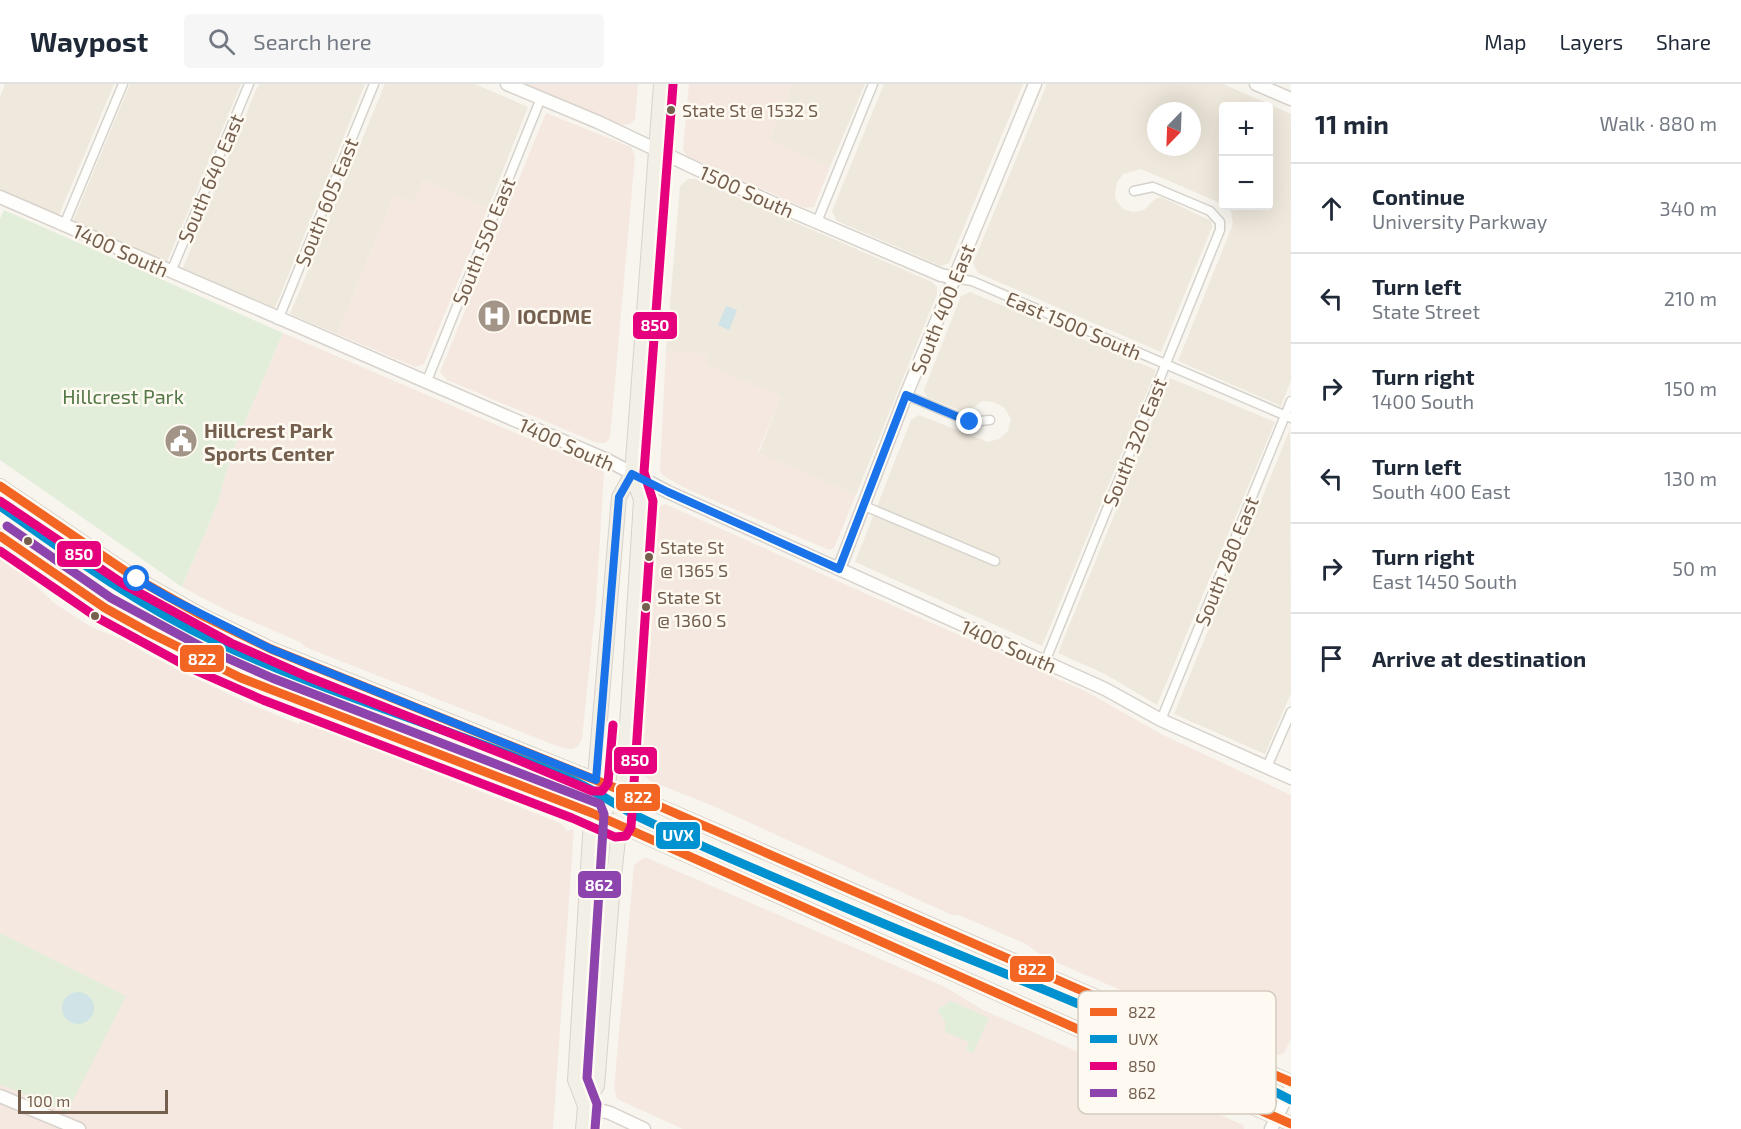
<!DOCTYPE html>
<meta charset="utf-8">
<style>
:root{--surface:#fff;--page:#f6f6f7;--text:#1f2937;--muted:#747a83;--line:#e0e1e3}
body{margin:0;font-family:"Exo 2",sans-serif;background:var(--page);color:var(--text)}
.controls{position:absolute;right:18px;top:18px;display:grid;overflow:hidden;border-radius:6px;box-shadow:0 6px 24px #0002}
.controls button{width:54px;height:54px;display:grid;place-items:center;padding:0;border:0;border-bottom:2px solid var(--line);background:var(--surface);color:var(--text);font:30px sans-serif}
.compass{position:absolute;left:1147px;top:18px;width:54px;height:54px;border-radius:50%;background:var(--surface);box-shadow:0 6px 24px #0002;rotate:203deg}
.scale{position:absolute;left:18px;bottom:15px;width:150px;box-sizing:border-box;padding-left:6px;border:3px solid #745f4f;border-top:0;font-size:16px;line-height:21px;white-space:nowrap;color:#745f4f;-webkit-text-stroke:4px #fefaf1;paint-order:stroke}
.stop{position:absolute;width:18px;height:18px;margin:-14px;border:4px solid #1a73e8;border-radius:50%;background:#fff}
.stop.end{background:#1a73e8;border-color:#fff;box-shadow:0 2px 6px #0008}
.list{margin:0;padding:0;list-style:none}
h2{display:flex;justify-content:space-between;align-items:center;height:78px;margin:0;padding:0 24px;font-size:26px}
h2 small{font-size:20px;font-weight:400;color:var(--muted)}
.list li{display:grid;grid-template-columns:39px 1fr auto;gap:18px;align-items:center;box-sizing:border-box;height:90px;padding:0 24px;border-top:2px solid var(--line)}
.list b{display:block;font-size:22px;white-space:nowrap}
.list p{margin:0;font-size:20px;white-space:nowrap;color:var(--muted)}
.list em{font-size:20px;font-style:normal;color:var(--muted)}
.icon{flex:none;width:33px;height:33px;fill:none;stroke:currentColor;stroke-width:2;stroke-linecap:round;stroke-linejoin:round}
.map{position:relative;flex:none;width:1291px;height:1045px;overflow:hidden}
header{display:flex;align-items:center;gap:36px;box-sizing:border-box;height:84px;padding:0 30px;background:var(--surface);border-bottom:2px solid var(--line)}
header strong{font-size:28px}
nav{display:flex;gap:33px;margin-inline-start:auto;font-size:21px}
.search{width:420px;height:54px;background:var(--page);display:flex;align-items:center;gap:15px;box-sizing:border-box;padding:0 21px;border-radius:6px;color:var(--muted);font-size:22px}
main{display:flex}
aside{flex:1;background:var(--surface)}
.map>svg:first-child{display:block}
</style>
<header>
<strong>Waypost</strong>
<div class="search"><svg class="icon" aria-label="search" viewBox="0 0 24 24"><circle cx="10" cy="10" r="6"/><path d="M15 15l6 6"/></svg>Search here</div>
<nav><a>Map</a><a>Layers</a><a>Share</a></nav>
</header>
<main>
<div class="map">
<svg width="1291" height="1045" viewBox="0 0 1291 1045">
<rect width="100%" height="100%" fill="#f7f5ee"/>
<!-- residential -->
<path fill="#efe8dc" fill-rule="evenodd" d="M 5,0 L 114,0 L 59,131 L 0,105 L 0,13 Z
M 130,0 L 241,0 L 167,178 L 73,137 Z
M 260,0 L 365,0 L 275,224 L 183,184 L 256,6 Z
M 385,0 L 475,0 L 528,23 L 488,124 L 423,96 L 414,119 L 394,111 L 337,250 L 290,230 Z
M 792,0 L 865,0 L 830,83 L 769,56 Z
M 884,0 L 1023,0 L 949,179 L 941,182 L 837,137 L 832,127 Z
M 1047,0 L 1223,0 L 1291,30 L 1291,296 L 1281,322 L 1178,277 L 1233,140 L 1231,128 L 1225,122 L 1268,122 L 1268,22 L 1224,22 L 1223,120 L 1141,85 L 1123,90 L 1117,98 L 1115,110 L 1116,116 L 1123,125 L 1133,128 L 1144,126 L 1155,115 L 1161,113 L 1211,137 L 1212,143 L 1161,268 L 978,189 L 973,179 ZM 1156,27 L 1192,27 L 1192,63 L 1156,63 Z
M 688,95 L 695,95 L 932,198 L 937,203 L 937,210 L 856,411 L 759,369 L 781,312 L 707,281 L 705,270 L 666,267 L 680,102 Z
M 970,208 L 1156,286 L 1042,562 L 855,478 L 911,336 L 919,331 L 988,358 L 999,355 L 1008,347 L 1011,335 L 1004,323 L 993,318 L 982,317 L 969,327 L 961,327 L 927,313 L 924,306 L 961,212 Z
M 1170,294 L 1275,338 L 1157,621 L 1107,591 L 1058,569 Z
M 1290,345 L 1291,609 L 1265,670 L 1174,630 Z"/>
<!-- commercial -->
<path fill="#f4e8e0" d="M 523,0 L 638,0 L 635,35 L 630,40 L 621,41 Z
M 689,0 L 792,0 L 769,56 L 830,83 L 814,123 L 805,124 L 687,72 L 683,65 Z
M 546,29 L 631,63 L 635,72 L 610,354 L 605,359 L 597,359 L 447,296 L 440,288 Z
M 423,96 L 488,124 L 424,280 L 415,283 L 337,250 L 394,111 L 414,119 Z
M 283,249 L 599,385 L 604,389 L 596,518 L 582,655 L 577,663 L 572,665 L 562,664 L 305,563 L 300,558 L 228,527 L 182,503 L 217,421 L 232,368 Z
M 666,267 L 707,270 L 708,281 L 781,312 L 758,368 L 856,411 L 834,464 L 829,466 L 685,404 L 662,391 L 660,386 Z
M 665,420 L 1085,607 L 1163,651 L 1291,711 L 1291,955 L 1284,969 L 1274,972 L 1044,873 L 1024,859 L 959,831 L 952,831 L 711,721 L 650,697 L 645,692 L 642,684 L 657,430 L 660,422 Z
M 0,474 L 25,492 L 54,519 L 93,544 L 124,556 L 147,570 L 243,617 L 298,640 L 303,637 L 560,739 L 567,747 L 574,745 L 553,1045 L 0,1045 Z
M 643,774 L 647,774 L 945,903 L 983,926 L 1243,1041 L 1244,1045 L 683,1045 L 617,1015 L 614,1005 L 634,781 Z"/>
<!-- green -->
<path fill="#e3eeda" d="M 4,126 L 283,249 L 232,368 L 217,421 L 182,503 L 0,376 L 0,135 Z
M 0,849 L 126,912 L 67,1028 L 0,1000 Z
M 951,917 L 989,934 L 973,969 L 966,966 L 969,958 L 945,948 L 945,937 L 937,926 Z"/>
<!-- water -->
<path fill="#d0e3e6" d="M 726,222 L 737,226 L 729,246 L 718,241 Z
M62 924a16 16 0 1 1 32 0a16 16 0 1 1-32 0Z"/>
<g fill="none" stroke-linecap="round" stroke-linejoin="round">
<!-- street casing -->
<g stroke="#d6d2cc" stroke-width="11">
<path id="street" d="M 817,138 L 873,0
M 64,141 L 123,0
M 171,188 L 249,0
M 955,194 L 972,197 L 1291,334
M 278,236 L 374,0
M 426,299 L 541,14
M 906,311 L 970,338 L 990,336
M 862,421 L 995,477
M 1045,578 L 1220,146 L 1220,138 L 1210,127 L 1153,103 L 1134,107
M 1161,636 L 1291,317
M 1267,683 L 1291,628"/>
</g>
<!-- secondary casing -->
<g stroke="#d8d2cc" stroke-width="15">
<path id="secondary" d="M 507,0 L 598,38 L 699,86 L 784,124 L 941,191 L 955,194
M 1256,0 L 1291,15
M 0,113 L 607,376 L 668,408 L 1105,605 L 1161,636 L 1291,694
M 839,485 L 906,311 L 1035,0
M 0,1012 L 79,1045
M 585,1022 L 610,1029 L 644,1045
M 1271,1045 L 1291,1003"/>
</g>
<!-- primary casing -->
<g stroke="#d8d2cb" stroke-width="16">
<path id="primary" d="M 0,402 L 137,495 L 201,531 L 271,565 L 645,716 L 1291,998
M 0,452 L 105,524 L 150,549 L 241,594 L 592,729 L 1291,1040
M 585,1022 L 597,1002 L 612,812 L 623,707 L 641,416 L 632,390 L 661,0
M 583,1045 L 585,1022 L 575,996 L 590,752 L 619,413 L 632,390"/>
</g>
<!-- street -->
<use href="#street" stroke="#fefefc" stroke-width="8"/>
<!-- secondary -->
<use href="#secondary" stroke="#fefefc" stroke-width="12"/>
<!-- primary -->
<use href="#primary" stroke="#f2efe7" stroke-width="14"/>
<!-- bus-1 casing -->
<g stroke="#fefaf1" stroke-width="14">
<path id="bus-1" d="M 0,402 L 137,495 L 201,531 L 271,565 L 645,716 L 1291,998
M 0,452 L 105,524 L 150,549 L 241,594 L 592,729 L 1291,1040"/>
</g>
<!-- bus-2 casing -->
<g stroke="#fefaf1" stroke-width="14">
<path id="bus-2" d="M 0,422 C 69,470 136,520 212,556 C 326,610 449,644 565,693 C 592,704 615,721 641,734 C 705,765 772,792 837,820 C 989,885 1144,942 1291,1016"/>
</g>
<!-- bus-3 casing -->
<g stroke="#fefaf1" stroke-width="14">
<path id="bus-3" d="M 0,417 L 125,501 L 231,559 L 308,593 L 511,673 L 592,707 L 602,707 L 608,699 L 613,641
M 0,467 L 98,534 L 190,584 L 263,616 L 572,734 L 615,753 L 626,752 L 631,743 L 653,417 L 644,388 L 673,1"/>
</g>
<!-- bus-4 casing -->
<g stroke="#fefaf1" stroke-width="14">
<path id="bus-4" d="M 7,442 L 111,514 L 200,562 L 272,594 L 600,720 L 604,730 L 587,994 L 597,1020 L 595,1045"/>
</g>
<!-- bus-1 -->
<use href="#bus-1" stroke="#f26522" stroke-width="9"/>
<!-- bus-2 -->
<use href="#bus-2" stroke="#0091d0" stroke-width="9"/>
<!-- bus-3 -->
<use href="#bus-3" stroke="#e5007d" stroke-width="9"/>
<!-- bus-4 -->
<use href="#bus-4" stroke="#8e44ad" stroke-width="9"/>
</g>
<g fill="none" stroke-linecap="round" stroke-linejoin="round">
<!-- route -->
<path stroke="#1a73e8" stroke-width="8" d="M 137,495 L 168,513 L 271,565 L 596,696 L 619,413 L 632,390 L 668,408 L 839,485 L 906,311 L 970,338"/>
</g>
<!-- icons -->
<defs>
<g id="hospital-disc" transform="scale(1.725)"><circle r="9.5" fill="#a29487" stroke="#fefaf1"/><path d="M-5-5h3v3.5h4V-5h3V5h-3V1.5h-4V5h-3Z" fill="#fff"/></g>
<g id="civic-disc" transform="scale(1.725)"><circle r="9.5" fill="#a29487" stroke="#fefaf1"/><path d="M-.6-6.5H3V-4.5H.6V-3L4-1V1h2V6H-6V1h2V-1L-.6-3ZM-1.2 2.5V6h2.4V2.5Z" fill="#fff"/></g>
</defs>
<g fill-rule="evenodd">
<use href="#hospital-disc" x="494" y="232"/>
<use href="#civic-disc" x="181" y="357"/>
</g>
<!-- markers -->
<g fill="#745f4f" stroke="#fefaf1" stroke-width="2">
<circle cx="671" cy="26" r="5"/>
<circle cx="28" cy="457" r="5"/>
<circle cx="649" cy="473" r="5"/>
<circle cx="646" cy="523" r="5"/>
<circle cx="95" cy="532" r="5"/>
</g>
<g text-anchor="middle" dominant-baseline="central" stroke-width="5" stroke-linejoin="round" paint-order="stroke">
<!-- bus labels -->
<g font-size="18" fill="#745f4f" stroke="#fefaf1" text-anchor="start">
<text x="682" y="26">State St @ 1532 S</text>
<text x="660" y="463">State St<tspan x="660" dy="23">@ 1365 S</tspan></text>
<text x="657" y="513">State St<tspan x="657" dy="23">@ 1360 S</tspan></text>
</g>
<!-- street labels -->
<g font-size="20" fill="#745f4f" stroke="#fefaf1">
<text transform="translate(210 94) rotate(-67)">South 640 East</text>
<text transform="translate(747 107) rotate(24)">1500 South</text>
<text transform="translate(326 118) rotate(-68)">South 605 East</text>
<text transform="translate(483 157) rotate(-68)">South 550 East</text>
<text transform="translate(121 166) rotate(24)">1400 South</text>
<text transform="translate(942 225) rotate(-68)">South 400 East</text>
<text transform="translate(1074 241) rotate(23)">East 1500 South</text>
<text transform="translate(1134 358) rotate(-68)">South 320 East</text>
<text transform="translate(567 360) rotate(24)">1400 South</text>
<text transform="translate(1226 477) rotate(-68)">South 280 East</text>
<text transform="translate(1009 562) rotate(24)">1400 South</text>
</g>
<!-- poi labels -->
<g font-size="20" font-weight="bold" fill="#745f4f" stroke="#fefaf1" text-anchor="start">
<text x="517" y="232">IOCDME</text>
<text x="204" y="346">Hillcrest Park<tspan x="204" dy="23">Sports Center</tspan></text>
</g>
<!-- park labels -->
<g font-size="20" fill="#537848" stroke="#fefaf1">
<text x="123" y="312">Hillcrest Park</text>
</g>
</g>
<!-- legend -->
<rect x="1078" y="907" width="198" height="123" rx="9" fill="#fefaf1" stroke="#d5ccc0" stroke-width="1.5"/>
<rect x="1090" y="924" width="27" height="8" fill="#f26522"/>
<rect x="1090" y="951" width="27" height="8" fill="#0091d0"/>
<rect x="1090" y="978" width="27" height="8" fill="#e5007d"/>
<rect x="1090" y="1005" width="27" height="8" fill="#8e44ad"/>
<g font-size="16" fill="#745f4f">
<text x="1128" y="934">822</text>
<text x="1128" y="961">UVX</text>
<text x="1128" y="988">850</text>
<text x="1128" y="1015">862</text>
</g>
<g stroke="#fefaf1" stroke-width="2">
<rect x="632" y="227" width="46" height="29" rx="6" fill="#e5007d"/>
<rect x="56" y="456" width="46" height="28" rx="6" fill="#e5007d"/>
<rect x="179" y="560" width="46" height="29" rx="6" fill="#f26522"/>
<rect x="613" y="662" width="45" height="29" rx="6" fill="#e5007d"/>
<rect x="615" y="699" width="46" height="29" rx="6" fill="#f26522"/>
<rect x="655" y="737" width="46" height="29" rx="6" fill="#0091d0"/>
<rect x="577" y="786" width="45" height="29" rx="6" fill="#8e44ad"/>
<rect x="1009" y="871" width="46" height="28" rx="6" fill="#f26522"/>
</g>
<g font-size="16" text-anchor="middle" font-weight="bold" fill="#fff">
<text x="655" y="247">850</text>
<text x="79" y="476">850</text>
<text x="202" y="581">822</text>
<text x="635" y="682">850</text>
<text x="638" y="719">822</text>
<text x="678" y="757">UVX</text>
<text x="599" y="807">862</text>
<text x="1032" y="891">822</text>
</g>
</svg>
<div class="controls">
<button>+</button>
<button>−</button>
</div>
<svg class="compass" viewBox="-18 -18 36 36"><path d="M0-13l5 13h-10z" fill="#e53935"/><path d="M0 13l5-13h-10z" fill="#747a83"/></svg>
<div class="scale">100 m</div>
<div class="stop" style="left:137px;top:495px"></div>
<div class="stop end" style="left:970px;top:338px"></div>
</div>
<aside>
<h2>11 min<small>Walk · 880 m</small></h2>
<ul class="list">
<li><svg class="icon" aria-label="ahead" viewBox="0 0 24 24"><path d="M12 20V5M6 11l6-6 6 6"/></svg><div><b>Continue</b><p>University Parkway</p></div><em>340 m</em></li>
<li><svg class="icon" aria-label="left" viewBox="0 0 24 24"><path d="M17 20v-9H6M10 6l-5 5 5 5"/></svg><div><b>Turn left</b><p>State Street</p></div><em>210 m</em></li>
<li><svg class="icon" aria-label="right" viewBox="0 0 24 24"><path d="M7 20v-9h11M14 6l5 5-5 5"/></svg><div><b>Turn right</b><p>1400 South</p></div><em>150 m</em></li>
<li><svg class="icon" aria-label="left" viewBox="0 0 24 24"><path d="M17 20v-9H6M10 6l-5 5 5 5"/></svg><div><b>Turn left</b><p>South 400 East</p></div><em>130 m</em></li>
<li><svg class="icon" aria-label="right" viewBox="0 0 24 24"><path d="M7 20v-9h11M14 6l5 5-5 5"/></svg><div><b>Turn right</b><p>East 1450 South</p></div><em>50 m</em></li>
<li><svg class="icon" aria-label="arrive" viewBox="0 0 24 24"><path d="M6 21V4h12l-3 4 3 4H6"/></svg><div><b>Arrive at destination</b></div></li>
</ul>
</aside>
</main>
